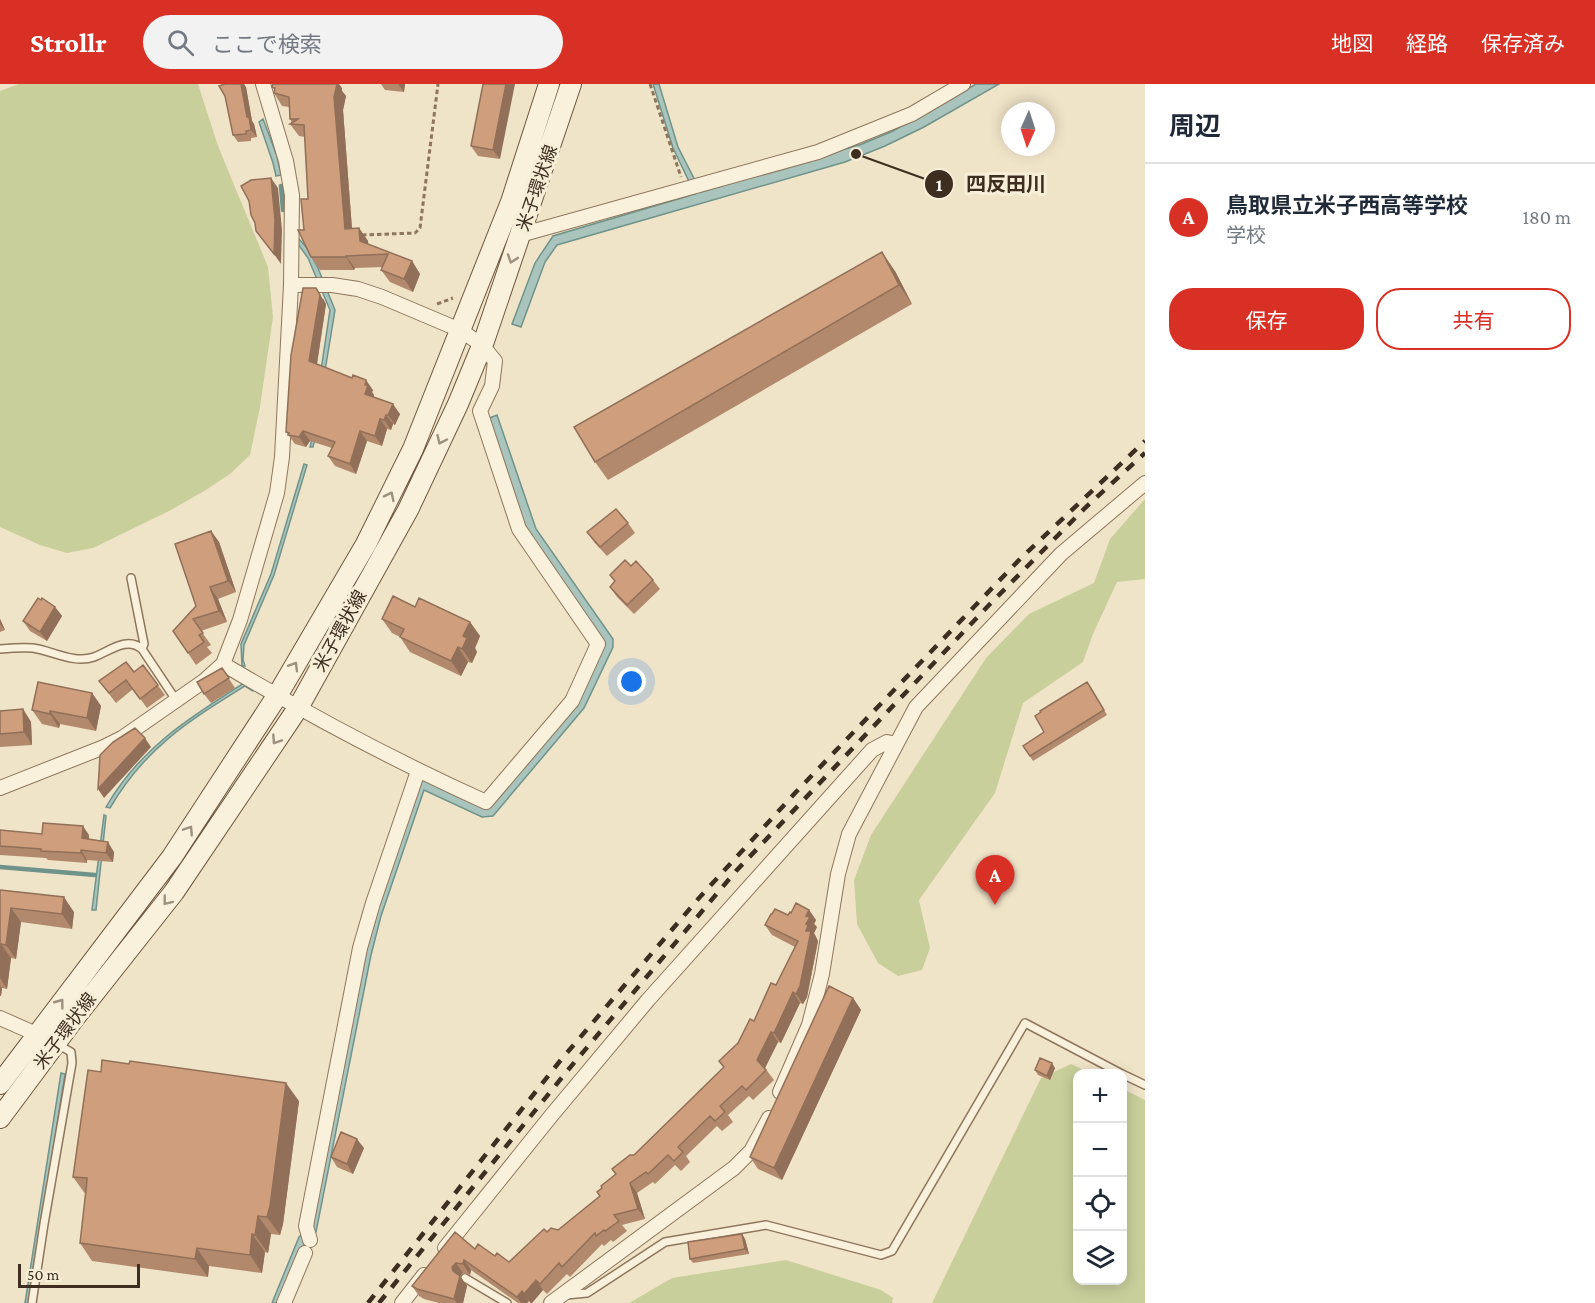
<!DOCTYPE html>
<html lang="ja">
<meta charset="utf-8">
<style>
:root{--surface:#fff;--page:#f2f2f3;--text:#1f2937;--muted:#747a83;--line:#e0e1e3;--accent:#d93025}
body{margin:0;font-family:"Crimson Pro","Noto Sans JP",serif;background:var(--page);color:var(--text)}
.controls{position:absolute;right:18px;bottom:18px;display:grid;overflow:hidden;border-radius:12px;box-shadow:0 3px 15px #0003}
.controls button{width:54px;height:54px;display:grid;place-items:center;padding:0;border:0;border-bottom:2px solid var(--line);background:var(--surface);color:var(--text);font:30px sans-serif}
.compass{position:absolute;left:1001px;top:18px;width:54px;height:54px;border-radius:50%;background:var(--surface);box-shadow:0 3px 15px #0003;rotate:183deg}
.scale{position:absolute;left:18px;bottom:15px;width:122px;box-sizing:border-box;padding-left:6px;border:3px solid #3d2e20;border-top:0;font-size:16px;line-height:21px;white-space:nowrap;color:#3d2e20;-webkit-text-stroke:4px #f7eed8;paint-order:stroke}
.you{position:absolute;left:632px;top:598px;width:21px;height:21px;margin:-15px;border:4px solid #fff;border-radius:50%;background:#1a73e8;box-shadow:0 0 0 9px #1a73e833}
.badge{display:grid;place-items:center;width:39px;height:39px;border-radius:50%;background:var(--accent);color:#fff;font-size:20px;font-weight:700}
.pin{position:absolute;translate:-50% -50px;filter:drop-shadow(0 2px 3px #0008)}
.pin::after{content:'';position:absolute;top:32px;width:21px;height:18px;background:inherit;clip-path:polygon(0 0,100% 0,50% 100%)}
.list{margin:0;padding:0;list-style:none}
h2{display:flex;justify-content:space-between;align-items:center;height:78px;margin:0;padding:0 24px;font-size:26px}
h2 small{font-size:20px;font-weight:400;color:var(--muted)}
.list li{display:grid;grid-template-columns:39px 1fr auto;gap:18px;align-items:center;box-sizing:border-box;height:108px;padding:0 24px;border-top:2px solid var(--line)}
.list b{display:block;font-size:22px;white-space:nowrap}
.list p{margin:0;font-size:20px;white-space:nowrap;color:var(--muted)}
.list em{font-size:20px;font-style:normal;color:var(--muted)}
.actions{display:flex;gap:12px;padding:18px 24px}
.actions a{flex:1;padding:14px 0;border:2px solid var(--accent);border-radius:24px;text-align:center;font-size:21px;color:var(--accent)}
.actions .main{background:var(--accent);color:#fff}
.icon{flex:none;width:33px;height:33px;fill:none;stroke:currentColor;stroke-width:2;stroke-linecap:round;stroke-linejoin:round}
.map{position:relative;flex:none;width:1145px;height:1219px;overflow:hidden}
header{display:flex;align-items:center;gap:36px;box-sizing:border-box;height:84px;padding:0 30px;background:var(--accent);color:#fff}
header strong{font-size:28px}
nav{display:flex;gap:33px;margin-inline-start:auto;font-size:21px}
.search{width:420px;height:54px;background:var(--page);display:flex;align-items:center;gap:15px;box-sizing:border-box;padding:0 21px;border-radius:33px;color:var(--muted);font-size:22px}
main{display:flex}
aside{flex:1;background:var(--surface)}
.map>svg:first-child{display:block}
</style>
<header>
<strong>Strollr</strong>
<div class="search"><svg class="icon" aria-label="search" viewBox="0 0 24 24"><circle cx="10" cy="10" r="6"/><path d="M15 15l6 6"/></svg>ここで検索</div>
<nav><a>地図</a><a>経路</a><a>保存済み</a></nav>
</header>
<main>
<div class="map">
<svg width="1145" height="1219" viewBox="0 0 1145 1219">
<rect width="100%" height="100%" fill="#f0e4c8"/>
<!-- green -->
<path fill="#c9cf9b" d="M 19,0 L 198,0 L 218,62 L 268,183 L 273,233 L 260,323 L 250,371 L 231,389 L 206,406 L 169,427 L 93,464 L 67,469 L 40,461 L 0,443 L 0,7 Z
M 1145,415 L 1145,495 L 1117,498 L 1093,550 L 1083,578 L 1023,619 L 995,709 L 919,816 L 930,864 L 922,886 L 898,892 L 878,879 L 857,840 L 854,796 L 871,751 L 986,574 L 1029,530 L 1094,499 L 1110,455 Z
M 1071,980 L 1090,989 L 1078,990 L 1078,1196 L 1122,1196 L 1123,1005 L 1145,1016 L 1145,1219 L 932,1219 L 1041,994 Z
M 786,1176 L 881,1206 L 893,1214 L 892,1219 L 629,1219 L 672,1194 Z"/>
<!-- water -->
<path fill="#a9c4bc" stroke="#6f938a" stroke-width="1.5" d="M 653,0 L 659,0 L 678,63 L 701,108 L 862,60 L 893,47 L 976,0 L 999,0 L 924,43 L 885,62 L 845,78 L 557,161 L 545,178 L 521,243 L 512,240 L 535,179 L 553,152 L 695,110 L 673,64 Z
M 263,35 L 277,72 L 281,91 L 276,92 L 273,79 L 259,38 Z
M 299,155 L 307,164 L 318,184 L 335,226 L 324,293 L 324,318 L 313,363 L 310,363 L 321,318 L 320,293 L 330,226 L 308,174 L 298,160 Z
M 497,331 L 536,445 L 613,555 L 613,563 L 584,624 L 493,732 L 482,733 L 424,706 L 381,832 L 371,871 L 316,1148 L 305,1159 L 280,1219 L 272,1219 L 299,1153 L 311,1142 L 365,864 L 420,694 L 488,724 L 576,618 L 604,560 L 523,442 L 487,335 Z
M 304,380 L 307,381 L 274,491 L 244,561 L 243,576 L 245,582 L 242,582 L 241,560 L 271,490 Z
M 244,599 L 255,605 L 253,607 L 245,602 C 187,638 145,664 110,724 L 106,723 C 140,664 189,634 244,599 Z
M 104,731 L 106,732 L 96,826 L 92,826 Z
M 61,989 L 65,990 L 29,1219 L 25,1219 Z"/>
<g fill="none" stroke-linecap="round" stroke-linejoin="round">
<!-- stream -->
<path stroke="#6f938a" stroke-width="4.5" d="M 281,102 L 283,126
M 0,783 L 95,791"/>
<!-- lane casing -->
<g stroke="#8d765c" stroke-width="10">
<path id="lane" d="M 131,494 L 144,560 L 142,565
M 0,565 C 11,564 22,563 33,564 C 53,567 74,580 94,573 C 110,567 127,552 142,565 L 176,616
M 1122,990 L 1145,1001
M 465,1194 L 507,1219
M 566,1211 L 587,1209 L 665,1158 L 766,1141 L 881,1171 L 892,1167 L 1025,939 L 1122,990
M 32,1219 L 44,1140 L 72,979 L 71,968 L 57,960"/>
</g>
<!-- street casing -->
<g stroke="#8d765c" stroke-width="16">
<path id="street" d="M 520,151 L 818,68 L 912,30 L 963,0
M 223,580 C 309,631 395,677 486,718 L 572,617 L 598,560 L 519,445 L 480,327 L 492,302 L 495,277 L 482,261 L 460,246 L 382,213 L 358,205 L 332,201 L 291,201 L 292,111 L 286,77 L 263,0
M 0,704 L 104,663 L 122,654 L 204,597 L 223,580 L 240,536 L 277,409 L 282,373 L 291,201
M 0,934 L 43,953
M 780,1008 L 809,941 L 822,890 L 838,790 L 849,750 L 916,623 L 1061,470 L 1145,399
M 310,1156 L 306,1142 L 360,864 L 373,819 L 418,687
M 445,1164 L 551,1032 L 648,916 L 872,666 L 887,658 L 896,660
M 284,1219 L 305,1169
M 402,1219 L 424,1191
M 551,1219 L 734,1084 L 751,1067 L 769,1034"/>
</g>
<!-- secondary casing -->
<g stroke="#6f573f" stroke-width="22">
<path id="secondary" d="M 0,1000 L 172,773 L 277,612 L 366,460 L 413,365 L 511,118 L 549,0
M 0,1034 L 76,932 L 174,808 L 298,624 L 408,426 L 458,320 L 484,257 L 571,0"/>
</g>
<!-- path -->
<path stroke="#8d765c" stroke-width="3" stroke-dasharray="4.5 3" stroke-linecap="butt" d="M 650,0 L 681,93
M 362,151 L 415,149 L 420,144 L 438,0
M 437,220 L 453,214"/>
<!-- lane -->
<use href="#lane" stroke="#faf1dc" stroke-width="7"/>
<!-- street -->
<use href="#street" stroke="#faf1dc" stroke-width="14"/>
<!-- secondary -->
<use href="#secondary" stroke="#faf1dc" stroke-width="20"/>
<!-- rail -->
<path stroke="#3d2e20" stroke-width="4.5" stroke-dasharray="10 10" stroke-linecap="butt" d="M 368,1219 L 560,977 L 699,814 L 796,708 L 1021,474 L 1145,357
M 379,1219 L 568,986 L 736,787 L 989,521 L 1085,424 L 1145,369"/>
</g>
<!-- wall -->
<path fill="#b2896c" d="M 381,0 L 405,0 L 404,8 L 385,6 Z
M 483,0 L 500,75 L 478,72 L 471,62 Z
M 246,3 L 252,37 L 254,40 L 257,53 L 251,54 L 251,57 L 238,58 L 233,51 Z
M 272,3 L 342,4 L 342,7 L 346,12 L 343,26 L 352,145 L 359,144 L 368,157 L 368,160 L 412,177 L 420,190 L 413,208 L 390,198 L 381,186 L 383,183 L 355,184 L 354,186 L 320,186 L 311,173 L 304,146 L 308,115 L 305,53 L 299,52 L 290,40 L 292,39 L 290,35 L 289,23 L 282,22 L 274,9 L 275,6 Z
M 895,187 L 912,220 L 608,396 L 595,378 Z
M 323,214 L 326,220 L 317,280 L 373,306 L 372,308 L 374,311 L 374,313 L 400,330 L 395,341 L 393,340 L 391,346 L 387,345 L 382,362 L 367,357 L 356,390 L 335,382 L 328,372 L 332,364 L 310,357 L 306,363 L 295,360 L 286,348 Z
M 628,439 L 635,449 L 607,472 L 594,458 L 587,448 Z
M 211,447 L 219,458 L 236,508 L 218,515 L 227,538 L 201,547 L 211,561 L 207,563 L 212,569 L 196,581 L 173,547 L 196,522 Z
M 631,482 L 653,496 L 660,505 L 634,530 L 617,513 L 610,503 L 615,498 L 610,491 Z
M 55,523 L 62,532 L 47,557 L 30,547 L 23,537 Z
M 415,523 L 470,538 L 480,552 L 475,564 L 477,568 L 472,579 L 468,578 L 461,592 L 410,568 L 400,553 L 392,549 L 382,535 Z
M 0,535 L 5,546 L 0,548 Z
M 143,581 L 165,611 L 147,624 L 133,605 L 116,619 L 99,597 L 134,588 Z
M 222,584 L 235,604 L 211,619 L 204,610 Z
M 1091,603 L 1107,631 L 1033,677 L 1023,662 L 1044,648 Z
M 92,609 L 101,622 L 96,647 L 60,640 L 59,644 L 42,640 L 32,626 Z
M 23,625 L 31,638 L 32,661 L 0,663 L 0,627 Z
M 0,746 L 42,750 L 89,751 L 89,756 L 114,768 L 113,778 L 87,776 L 87,779 L 48,776 L 46,774 L 0,771 Z
M 0,806 L 74,828 L 72,845 L 21,838 L 16,875 L 11,874 L 7,905 L 2,904 L 1,912 L 0,912 Z
M 809,826 L 816,836 L 814,840 L 817,843 L 814,849 L 818,857 L 807,913 L 803,920 L 800,919 L 781,959 L 778,958 L 765,984 L 774,996 L 753,1016 L 749,1012 L 728,1031 L 733,1038 L 722,1047 L 717,1042 L 686,1072 L 690,1078 L 681,1087 L 675,1081 L 655,1100 L 653,1098 L 637,1109 L 645,1135 L 622,1141 L 627,1147 L 613,1158 L 611,1156 L 604,1162 L 602,1160 L 570,1193 L 567,1190 L 547,1210 L 543,1206 L 532,1219 L 530,1219 L 529,1217 L 527,1219 L 518,1219 L 471,1186 L 470,1191 L 463,1189 L 460,1192 L 467,1202 L 463,1219 L 439,1219 L 424,1215 L 419,1212 L 412,1202 L 475,1165 L 509,1178 L 547,1148 L 558,1146 L 600,1112 L 602,1104 L 634,1071 L 724,983 L 719,977 L 738,959 L 754,937 L 776,901 L 795,863 L 772,851 L 765,841 L 791,829 Z
M 853,914 L 861,926 L 782,1096 L 758,1085 L 750,1073 Z
M 1055,984 L 1050,996 L 1038,991 L 1035,986 Z
M 299,1017 L 283,1140 L 280,1151 L 271,1150 L 268,1169 L 265,1168 L 262,1189 L 209,1182 L 208,1193 L 92,1177 L 80,1159 L 86,1111 L 73,1093 Z
M 364,1064 L 353,1090 L 337,1083 L 331,1073 Z
M 742,1150 L 745,1155 L 749,1170 L 693,1179 L 690,1175 Z"/>
<!-- shaded-wall -->
<path fill="#916f58" d="M 241,0 L 244,0 L 246,3 L 252,37 L 254,40 L 257,53 L 251,46 L 247,33 Z
M 333,0 L 339,0 L 342,4 L 342,7 L 346,12 L 343,26 L 353,158 L 345,145 Z
M 398,0 L 405,0 L 404,8 Z
M 506,0 L 515,0 L 500,75 L 493,66 Z
M 271,94 L 278,104 L 282,146 L 281,180 L 274,170 Z
M 359,144 L 368,157 L 369,169 L 360,157 Z
M 882,168 L 895,187 L 912,220 L 899,201 Z
M 346,172 L 355,184 L 354,186 L 346,173 Z
M 412,177 L 420,190 L 413,208 L 404,195 Z
M 316,204 L 326,220 L 316,286 L 309,277 Z
M 366,296 L 373,306 L 372,308 L 374,311 L 372,320 L 365,310 L 365,301 Z
M 393,320 L 400,330 L 395,341 L 388,331 Z
M 386,331 L 393,340 L 391,346 L 384,336 Z
M 380,335 L 387,345 L 382,362 L 375,352 Z
M 303,347 L 310,357 L 306,363 L 299,353 Z
M 360,347 L 367,357 L 356,390 L 350,380 Z
M 211,447 L 219,458 L 236,508 L 228,497 Z
M 210,503 L 218,515 L 227,538 L 219,527 Z
M 55,523 L 62,532 L 47,557 L 40,548 Z
M 0,535 L 5,546 L 0,540 Z
M 470,538 L 480,552 L 475,564 L 477,568 L 472,579 L 462,565 L 463,552 Z
M 458,563 L 468,578 L 461,592 L 451,577 Z
M 92,609 L 101,622 L 96,647 L 87,634 Z
M 23,625 L 31,638 L 32,661 L 24,648 Z
M 50,627 L 60,640 L 59,644 L 50,630 Z
M 145,654 L 151,663 L 104,714 L 98,705 Z
M 83,742 L 89,751 L 88,764 L 82,754 Z
M 108,758 L 114,768 L 113,778 L 106,769 Z
M 81,766 L 87,776 L 87,779 L 81,769 Z
M 64,813 L 74,828 L 72,845 L 62,830 Z
M 11,824 L 21,838 L 16,875 L 6,861 Z
M 809,826 L 816,836 L 814,840 L 817,843 L 814,849 L 818,857 L 807,913 L 803,920 L 796,910 L 806,847 L 806,832 Z
M 1,860 L 11,874 L 7,905 L 0,894 L 0,870 Z
M 0,902 L 2,904 L 1,912 L 0,910 Z
M 793,908 L 800,919 L 781,959 L 774,949 Z
M 853,914 L 861,926 L 782,1096 L 774,1084 Z
M 771,948 L 778,958 L 764,986 L 757,976 Z
M 1052,979 L 1055,984 L 1050,996 L 1047,992 Z
M 286,999 L 299,1017 L 283,1140 L 280,1151 L 267,1133 Z
M 357,1055 L 364,1064 L 353,1090 L 347,1080 Z
M 630,1099 L 637,1109 L 645,1135 L 638,1125 Z
M 258,1132 L 271,1150 L 268,1169 L 255,1151 Z
M 252,1150 L 265,1168 L 262,1189 L 250,1171 Z
M 742,1150 L 745,1155 L 749,1170 L 745,1165 Z
M 197,1164 L 209,1182 L 208,1193 L 195,1175 Z
M 464,1176 L 471,1186 L 470,1191 L 463,1180 Z
M 456,1179 L 463,1189 L 460,1192 L 467,1202 L 463,1219 L 457,1219 L 454,1215 L 453,1187 L 452,1183 Z
M 536,1196 L 543,1206 L 532,1219 L 531,1219 L 524,1210 Z
M 522,1207 L 529,1217 L 527,1219 L 521,1219 L 517,1213 Z"/>
<!-- building -->
<path fill="#cf9f7d" stroke="#916f58" stroke-width="1.5" d="M 225,0 L 241,0 L 247,33 L 249,33 L 251,46 L 246,47 L 246,50 L 233,51 L 225,12 L 219,2 Z
M 273,0 L 337,0 L 334,13 L 345,145 L 359,144 L 360,157 L 412,177 L 404,195 L 381,186 L 388,170 L 346,172 L 346,173 L 311,173 L 298,146 L 304,146 L 301,115 L 308,115 L 304,41 L 290,40 L 298,35 L 290,35 L 289,13 L 274,9 L 275,4 L 272,3 Z
M 483,0 L 506,0 L 493,66 L 471,62 Z
M 271,94 L 275,136 L 274,170 L 256,147 L 255,139 L 251,131 L 249,117 L 241,102 L 251,96 Z
M 882,168 L 899,201 L 595,378 L 574,343 Z
M 303,204 L 316,204 L 320,211 L 309,277 L 352,294 L 353,291 L 366,296 L 365,301 L 368,301 L 365,310 L 393,320 L 388,331 L 386,331 L 384,336 L 380,335 L 375,352 L 360,347 L 350,380 L 328,372 L 335,358 L 303,347 L 299,353 L 288,351 L 289,349 L 286,348 L 291,271 Z
M 616,425 L 628,439 L 600,463 L 587,448 Z
M 211,447 L 228,497 L 210,503 L 219,527 L 193,535 L 203,549 L 199,551 L 204,558 L 188,569 L 173,547 L 196,522 L 175,460 Z
M 625,476 L 631,482 L 636,477 L 653,496 L 627,521 L 610,503 L 615,497 L 610,491 Z
M 393,512 L 415,523 L 419,514 L 470,538 L 463,552 L 467,554 L 462,565 L 458,563 L 451,577 L 400,553 L 404,545 L 382,535 Z
M 38,514 L 41,516 L 42,514 L 55,523 L 40,548 L 23,537 Z
M 126,578 L 134,588 L 143,581 L 158,601 L 140,615 L 126,596 L 109,609 L 99,597 Z
M 222,584 L 229,594 L 204,610 L 197,598 Z
M 38,598 L 92,609 L 87,634 L 50,627 L 50,630 L 32,626 Z
M 1087,598 L 1104,626 L 1030,672 L 1023,662 L 1044,648 L 1035,632 L 1041,628 L 1040,627 Z
M 23,625 L 24,648 L 0,650 L 0,627 Z
M 135,644 L 145,654 L 98,705 L 100,671 L 113,658 Z
M 43,739 L 83,742 L 82,754 L 108,758 L 106,769 L 81,766 L 81,769 L 41,767 L 41,765 L 0,762 L 0,746 L 42,750 Z
M 0,806 L 64,813 L 62,830 L 11,824 L 6,861 L 1,860 L 0,870 Z
M 796,819 L 809,826 L 806,832 L 810,833 L 806,840 L 808,841 L 806,847 L 811,847 L 800,902 L 796,910 L 793,908 L 774,949 L 771,948 L 757,976 L 766,986 L 746,1006 L 742,1002 L 720,1022 L 725,1028 L 715,1037 L 710,1032 L 678,1063 L 683,1068 L 674,1077 L 668,1071 L 648,1090 L 646,1088 L 630,1099 L 638,1125 L 614,1131 L 619,1137 L 605,1147 L 604,1146 L 596,1152 L 595,1149 L 562,1183 L 559,1179 L 540,1200 L 536,1196 L 524,1210 L 522,1207 L 517,1213 L 464,1176 L 463,1180 L 456,1179 L 452,1183 L 453,1187 L 460,1192 L 454,1215 L 417,1205 L 412,1202 L 455,1148 L 475,1165 L 478,1160 L 495,1172 L 497,1169 L 509,1178 L 544,1145 L 547,1148 L 551,1144 L 558,1146 L 600,1112 L 597,1108 L 602,1104 L 601,1102 L 616,1090 L 612,1085 L 630,1071 L 634,1071 L 724,983 L 719,977 L 738,959 L 750,935 L 754,937 L 771,899 L 776,901 L 798,857 L 765,841 L 771,830 L 772,830 L 775,825 L 788,831 L 790,828 L 791,829 Z
M 829,902 L 853,914 L 774,1084 L 750,1073 Z
M 1040,974 L 1052,979 L 1047,992 L 1035,986 Z
M 102,976 L 129,980 L 130,977 L 286,999 L 270,1122 L 267,1133 L 258,1132 L 255,1151 L 252,1150 L 250,1171 L 197,1164 L 195,1175 L 80,1159 L 87,1097 L 87,1094 L 73,1093 L 88,986 L 101,988 Z
M 341,1048 L 357,1055 L 347,1080 L 331,1073 Z
M 742,1150 L 745,1165 L 690,1175 L 688,1158 Z"/>
<!-- one-way arrows -->
<defs><path id="oneway-chevron" d="M-2-3.5L2.5 0L-2 3.5" fill="none" stroke-width="1.6" stroke-linecap="round" stroke-linejoin="round" transform="scale(1.5)"/></defs>
<g stroke="#9c907e">
<use href="#oneway-chevron" transform="translate(512 175) rotate(109)"/>
<use href="#oneway-chevron" transform="translate(441 356) rotate(115)"/>
<use href="#oneway-chevron" transform="translate(390 412) rotate(-64)"/>
<use href="#oneway-chevron" transform="translate(294 582) rotate(-59)"/>
<use href="#oneway-chevron" transform="translate(276 656) rotate(124)"/>
<use href="#oneway-chevron" transform="translate(189 746) rotate(-57)"/>
<use href="#oneway-chevron" transform="translate(167 817) rotate(128)"/>
<use href="#oneway-chevron" transform="translate(60 919) rotate(-53)"/>
</g>
<g text-anchor="middle" dominant-baseline="central" stroke-width="6" stroke-linejoin="round" paint-order="stroke">
<!-- street labels -->
<g font-size="18" fill="#3d2e20" stroke="#f7eed8">
<text transform="translate(537 104) rotate(-71)">米子環状線</text>
<text transform="translate(340 547) rotate(-61)">米子環状線</text>
<text transform="translate(65 947) rotate(-53)">米子環状線</text>
</g>
</g>
<!-- callouts -->
<path fill="none" stroke="#3d2e20" stroke-width="2" d="M856 70L939 100"/>
<g fill="#3d2e20" stroke="#f7eed8" stroke-width="2">
<circle cx="856" cy="70" r="6"/>
<circle cx="939" cy="100" r="15"/>
</g>
<g font-size="18" text-anchor="middle" font-weight="bold" fill="#fff">
<text x="939" y="107">1</text>
</g>
<g font-size="20" text-anchor="middle" font-weight="bold" fill="#3d2e20" stroke="#f7eed8" stroke-width="6" stroke-linejoin="round" paint-order="stroke">
<text x="1006" y="107">四反田川</text>
</g>
</svg>
<div class="controls">
<button>+</button>
<button>−</button>
<button><svg class="icon" aria-label="locate" viewBox="0 0 24 24"><circle cx="12" cy="12" r="6"/><path d="M12 2v4M12 18v4M2 12h4M18 12h4"/></svg></button>
<button><svg class="icon" aria-label="layers" viewBox="0 0 24 24"><path d="M12 4l9 5-9 5-9-5zM3 14l9 5 9-5"/></svg></button>
</div>
<svg class="compass" viewBox="-18 -18 36 36"><path d="M0-13l5 13h-10z" fill="#e53935"/><path d="M0 13l5-13h-10z" fill="#747a83"/></svg>
<div class="scale">50 m</div>
<div class="you"></div>
<div class="pin badge" style="left:995px;top:821px">A</div>
</div>
<aside>
<h2>周辺<small></small></h2>
<ul class="list">
<li><span class="badge">A</span><div><b>鳥取県立米子西高等学校</b><p>学校</p></div><em>180 m</em></li>
</ul>
<div class="actions"><a class="main">保存</a><a>共有</a></div>
</aside>
</main>
